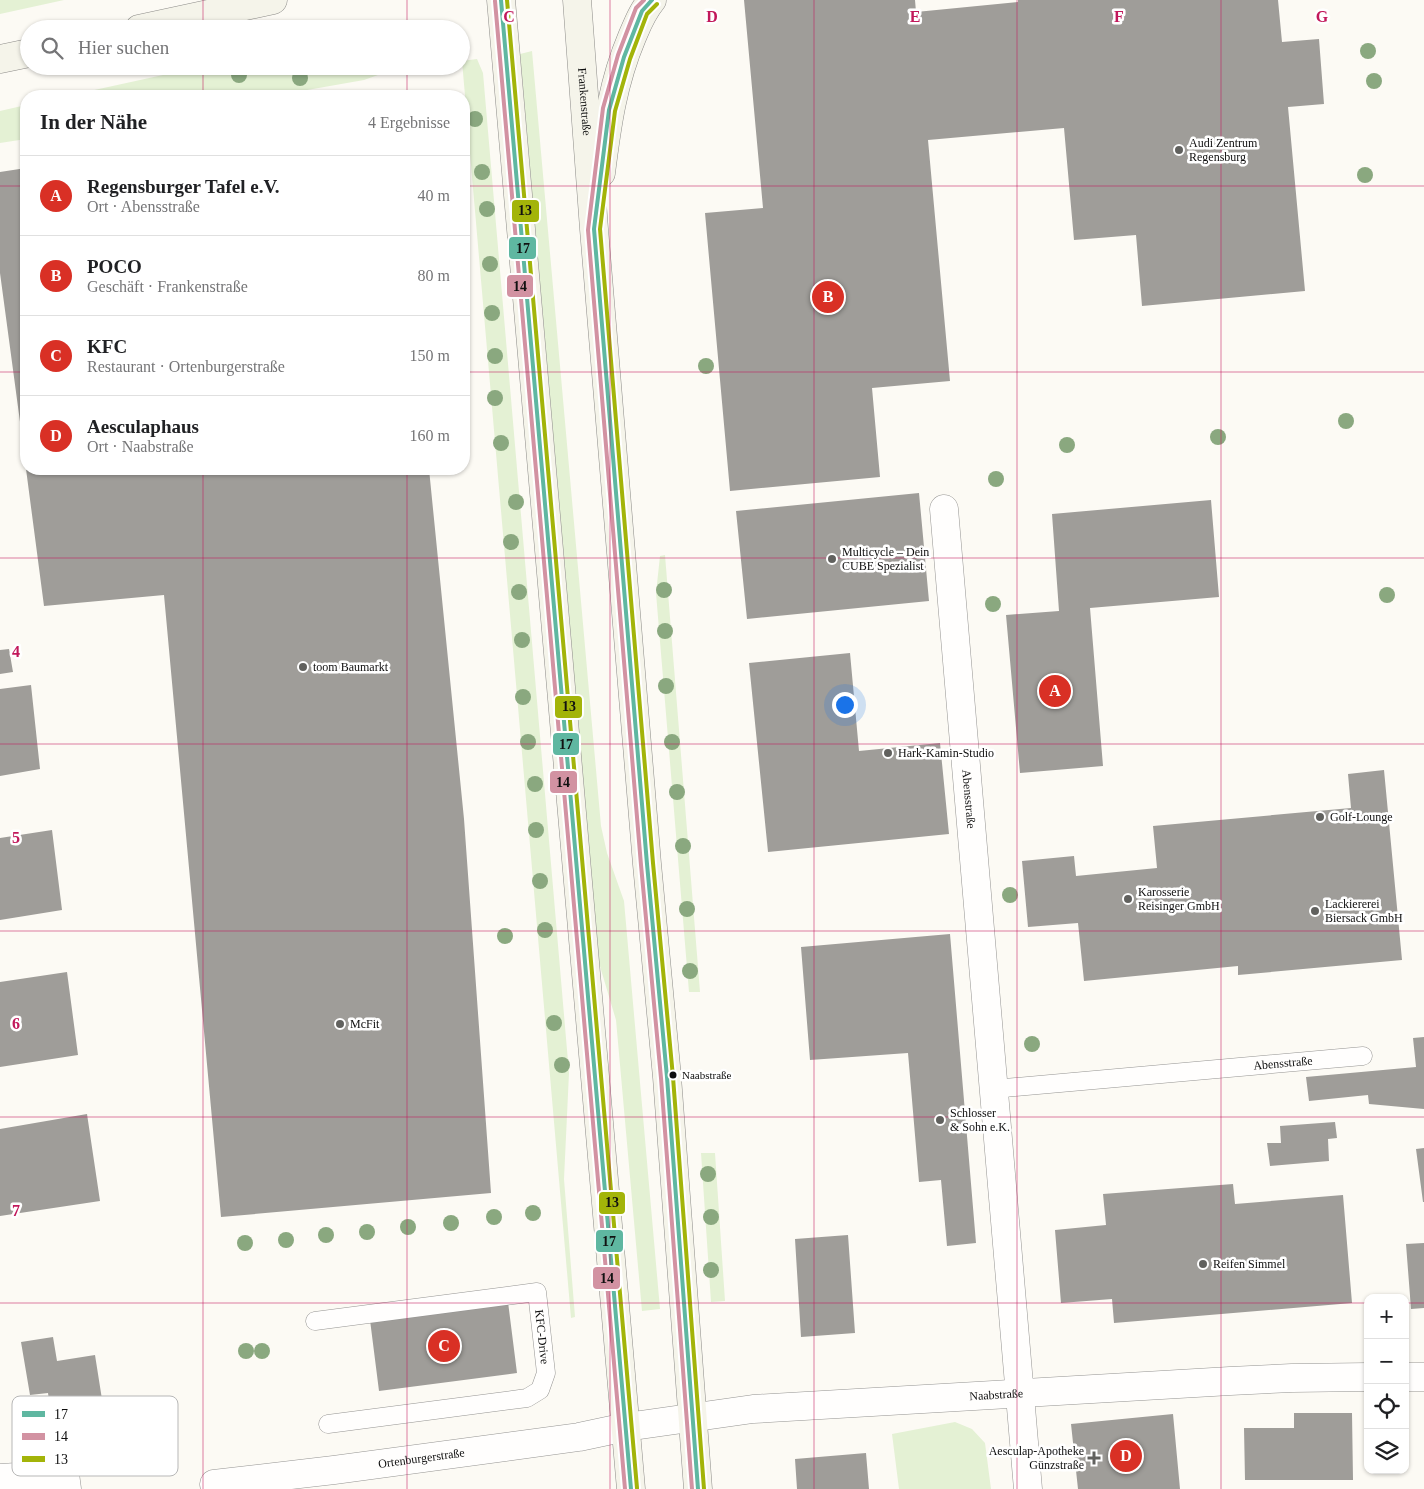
<!DOCTYPE html>
<html lang="de">
<meta charset="utf-8">
<style>
:root{--surface:#fff;--page:#f2f2f2;--text:#202124;--muted:#757577;--line:#e0e0e0;--accent:#d93025}
body{margin:0;font-family:"Times New Roman",serif;background:var(--page);color:var(--text)}
.controls{position:absolute;right:15px;bottom:15px;display:grid;overflow:hidden;border-radius:10px;box-shadow:0 1px 4px #0004}
.controls button{width:45px;height:45px;display:grid;place-items:center;padding:0;border:0;border-bottom:1px solid var(--line);background:var(--surface);color:var(--text);font:25px sans-serif}
.you{position:absolute;left:844px;top:704px;width:18px;height:18px;margin:-12px;border:4px solid #fff;border-radius:50%;background:#1a73e8;box-shadow:0 0 0 8px #1a73e833}
.badge{display:grid;place-items:center;width:32px;height:32px;border-radius:50%;background:var(--accent);color:#fff;font-size:16px;font-weight:700}
.pin{position:absolute;translate:-50% -50%;border:2px solid #fff;box-shadow:0 1px 5px #0006}
.list{margin:0;padding:0;list-style:none}
h2{display:flex;justify-content:space-between;align-items:center;height:65px;margin:0;padding:0 20px;font-size:21px}
h2 small{font-size:16px;font-weight:400;color:var(--muted)}
.list li{display:grid;grid-template-columns:32px 1fr auto;gap:15px;align-items:center;box-sizing:border-box;height:80px;padding:0 20px;border-top:1px solid var(--line)}
.list b{display:block;font-size:19px;white-space:nowrap}
.list p{margin:0;font-size:16px;white-space:nowrap;color:var(--muted)}
.list em{font-size:16px;font-style:normal;color:var(--muted)}
.icon{flex:none;width:28px;height:28px;fill:none;stroke:currentColor;stroke-width:2;stroke-linecap:round;stroke-linejoin:round}
.map{position:relative;flex:none;width:1424px;height:1489px;overflow:hidden}
.search{position:absolute;background:var(--surface);box-shadow:0 1px 4px #0004;left:20px;top:20px;width:450px;height:55px;display:flex;align-items:center;gap:12px;box-sizing:border-box;padding:0 18px;border-radius:28px;color:var(--muted);font-size:19px}
.panel{position:absolute;background:var(--surface);box-shadow:0 1px 4px #0004;left:20px;top:90px;width:450px;height:385px;border-radius:20px}
.map>svg:first-child{display:block}
</style>
<div class="map">
<svg width="1424" height="1489" viewBox="0 0 1424 1489">
<rect width="100%" height="100%" fill="#fcfaf4"/>
<!-- green -->
<path fill="#e4f1d4" d="M 0,0 L 64,0 L 0,14 Z
M 532,51 L 601,826 L 607,853 L 624,901 L 660,1309 L 642,1311 L 616,1020 L 599,963 L 520,54 Z
M 477,59 L 483,73 L 569,1073 L 564,1179 L 575,1317 L 571,1318 L 462,61 Z
M 204,66 L 388,66 L 378,75 L 364,80 L 273,96 L 67,96 Z
M 26,105 L 26,139 L 0,143 L 0,111 Z
M 665,555 L 700,992 L 689,992 L 656,593 L 660,556 Z
M 701,1153 L 715,1153 L 725,1301 L 711,1302 Z
M 955,1422 L 972,1429 L 985,1443 L 991,1489 L 899,1489 L 892,1434 Z"/>
<!-- building -->
<path fill="#9f9d99" d="M 744,0 L 915,0 L 916,12 L 1018,2 L 1018,0 L 1278,0 L 1282,42 L 1319,39 L 1324,104 L 1288,107 L 1305,291 L 1142,306 L 1136,235 L 1074,240 L 1064,128 L 928,140 L 950,381 L 872,388 L 880,477 L 730,491 L 705,213 L 763,208 Z
M 26,168 L 26,459 L 25,459 L 0,273 L 0,172 Z
M 26,469 L 429,469 L 464,819 L 491,1193 L 221,1217 L 164,595 L 44,606 Z
M 919,493 L 929,601 L 747,619 L 736,511 Z
M 1211,500 L 1219,597 L 1090,608 L 1103,766 L 1020,773 L 1006,615 L 1059,611 L 1052,514 Z
M 9,649 L 13,672 L 0,674 L 0,650 Z
M 850,653 L 859,751 L 940,743 L 949,834 L 768,852 L 749,663 Z
M 31,685 L 40,769 L 0,776 L 0,689 Z
M 1384,770 L 1402,960 L 1238,975 L 1238,966 L 1084,981 L 1078,923 L 1028,927 L 1022,861 L 1074,856 L 1076,876 L 1157,868 L 1153,826 L 1351,808 L 1348,774 Z
M 52,830 L 62,910 L 0,920 L 0,838 Z
M 950,934 L 976,1243 L 947,1246 L 941,1180 L 919,1182 L 908,1053 L 810,1060 L 801,947 Z
M 67,972 L 78,1055 L 0,1067 L 0,982 Z
M 1424,1037 L 1424,1109 L 1369,1104 L 1368,1095 L 1309,1101 L 1306,1077 L 1416,1067 L 1413,1038 Z
M 87,1114 L 100,1201 L 0,1216 L 0,1129 Z
M 1335,1122 L 1337,1138 L 1328,1139 L 1329,1161 L 1270,1166 L 1267,1143 L 1281,1143 L 1280,1126 Z
M 1424,1148 L 1424,1202 L 1423,1202 L 1416,1149 Z
M 1233,1184 L 1235,1204 L 1343,1195 L 1352,1303 L 1114,1323 L 1112,1299 L 1061,1303 L 1055,1230 L 1106,1225 L 1103,1194 Z
M 848,1235 L 855,1333 L 801,1337 L 795,1239 Z
M 1424,1243 L 1424,1308 L 1411,1309 L 1406,1244 Z
M 508,1302 L 517,1373 L 379,1391 L 370,1320 Z
M 53,1337 L 57,1361 L 95,1355 L 104,1412 L 52,1421 L 48,1393 L 30,1395 L 21,1342 Z
M 1294,1413 L 1352,1413 L 1353,1480 L 1245,1480 L 1244,1428 L 1294,1428 Z
M 1173,1414 L 1180,1489 L 1078,1489 L 1071,1424 Z
M 866,1453 L 869,1489 L 797,1489 L 795,1459 Z"/>
<g fill="none" stroke-linecap="round" stroke-linejoin="round">
<!-- service casing -->
<g stroke="#959492" stroke-width="19">
<g id="service">
<path id="s1" d="M 993,1089 L 1363,1056"/>
<path id="s2" d="M 315,1321 L 537,1292 L 546,1373 L 540,1390 L 527,1398 L 328,1424"/>
</g>
</g>
<!-- minor casing -->
<g stroke="#959492" stroke-width="29">
<g id="minor">
<path id="s3" d="M 944,509 L 1028,1489"/>
<path d="M 1405,1377 L 1424,1377"/>
<path d="M 0,1478 L 65,1474 L 67,1489"/>
<path id="s4" d="M 214,1484 L 334,1470 L 579,1437 L 626,1427 L 753,1409 L 1230,1381 L 1292,1378 L 1368,1377"/>
</g>
</g>
<!-- secondary casing -->
<g stroke="#8c8b88" stroke-width="29">
<g id="secondary">
<path d="M 501,0 L 631,1489"/>
<path id="s5" d="M 577,0 L 594,229 L 647,864 L 667,1077 L 698,1489"/>
<path d="M 139,29 L 273,0"/>
<path d="M 0,59 L 29,53"/>
<path d="M 601,173 C 607,125 613,82 632,37 C 638,23 642,12 652,0"/>
</g>
</g>
<!-- service -->
<use href="#service" stroke="#fffefd" stroke-width="18"/>
<!-- minor -->
<use href="#minor" stroke="#fffefd" stroke-width="28"/>
<!-- secondary -->
<use href="#secondary" stroke="#f5f4ea" stroke-width="28"/>
<!-- bus-1 casing -->
<g stroke="#fff" stroke-width="8">
<path id="bus-1" d="M 501,0 L 631,1489
M 652,0 L 642,11 L 624,57 L 609,110 L 594,229 L 647,864 L 667,1077 L 698,1489"/>
</g>
<!-- bus-2 casing -->
<g stroke="#fff" stroke-width="8">
<path id="bus-2" d="M 644,0 L 636,8 L 618,55 L 603,108 L 588,230 L 641,865 L 661,1078 L 692,1489
M 495,1 L 625,1489"/>
</g>
<!-- bus-3 casing -->
<g stroke="#fff" stroke-width="8">
<path id="bus-3" d="M 507,0 L 637,1488
M 657,4 L 647,14 L 630,59 L 615,111 L 600,229 L 653,863 L 673,1077 L 704,1489"/>
</g>
<!-- bus-1 -->
<use href="#bus-1" stroke="#5fb7a1" stroke-width="4"/>
<!-- bus-2 -->
<use href="#bus-2" stroke="#d292a2" stroke-width="4"/>
<!-- bus-3 -->
<use href="#bus-3" stroke="#a3b409" stroke-width="4"/>
</g>
<!-- trees -->
<g fill="#8aa87f">
<circle cx="1368" cy="51" r="8"/>
<circle cx="239" cy="75" r="8"/>
<circle cx="300" cy="78" r="8"/>
<circle cx="1374" cy="81" r="8"/>
<circle cx="475" cy="119" r="8"/>
<circle cx="482" cy="172" r="8"/>
<circle cx="1365" cy="175" r="8"/>
<circle cx="487" cy="209" r="8"/>
<circle cx="490" cy="264" r="8"/>
<circle cx="492" cy="313" r="8"/>
<circle cx="495" cy="356" r="8"/>
<circle cx="706" cy="366" r="8"/>
<circle cx="495" cy="398" r="8"/>
<circle cx="1346" cy="421" r="8"/>
<circle cx="1218" cy="437" r="8"/>
<circle cx="501" cy="443" r="8"/>
<circle cx="1067" cy="445" r="8"/>
<circle cx="996" cy="479" r="8"/>
<circle cx="516" cy="502" r="8"/>
<circle cx="511" cy="542" r="8"/>
<circle cx="664" cy="590" r="8"/>
<circle cx="519" cy="592" r="8"/>
<circle cx="1387" cy="595" r="8"/>
<circle cx="993" cy="604" r="8"/>
<circle cx="665" cy="631" r="8"/>
<circle cx="522" cy="640" r="8"/>
<circle cx="666" cy="686" r="8"/>
<circle cx="523" cy="697" r="8"/>
<circle cx="528" cy="742" r="8"/>
<circle cx="672" cy="742" r="8"/>
<circle cx="535" cy="784" r="8"/>
<circle cx="677" cy="792" r="8"/>
<circle cx="536" cy="830" r="8"/>
<circle cx="683" cy="846" r="8"/>
<circle cx="540" cy="881" r="8"/>
<circle cx="1010" cy="895" r="8"/>
<circle cx="687" cy="909" r="8"/>
<circle cx="545" cy="930" r="8"/>
<circle cx="505" cy="936" r="8"/>
<circle cx="690" cy="971" r="8"/>
<circle cx="554" cy="1023" r="8"/>
<circle cx="1032" cy="1044" r="8"/>
<circle cx="562" cy="1065" r="8"/>
<circle cx="708" cy="1174" r="8"/>
<circle cx="533" cy="1213" r="8"/>
<circle cx="494" cy="1217" r="8"/>
<circle cx="711" cy="1217" r="8"/>
<circle cx="451" cy="1223" r="8"/>
<circle cx="408" cy="1227" r="8"/>
<circle cx="367" cy="1232" r="8"/>
<circle cx="326" cy="1235" r="8"/>
<circle cx="286" cy="1240" r="8"/>
<circle cx="245" cy="1243" r="8"/>
<circle cx="711" cy="1270" r="8"/>
<circle cx="246" cy="1351" r="8"/>
<circle cx="262" cy="1351" r="8"/>
</g>
<!-- grid -->
<path fill="none" stroke="#c2185b" stroke-width="1" stroke-opacity="0.55" d="M 203,0 L 203,29M 407,0 L 407,29M 610,0 L 610,1489M 814,0 L 814,1489M 1017,0 L 1017,1489M 1221,0 L 1221,1489M 203,66 L 203,96M 407,66 L 407,96M 0,186 L 26,186M 464,186 L 1424,186M 0,372 L 26,372M 464,372 L 1424,372M 203,469 L 203,1489M 407,469 L 407,1489M 0,558 L 1424,558M 0,744 L 1424,744M 0,931 L 1424,931M 0,1117 L 1424,1117M 0,1303 L 1368,1303M 1405,1303 L 1424,1303"/>
<!-- markers -->
<g fill="#61615e" stroke="#fff" stroke-width="2">
<circle cx="1179" cy="150" r="5"/>
<circle cx="832" cy="559" r="5"/>
<circle cx="303" cy="667" r="5"/>
<circle cx="888" cy="753" r="5"/>
<circle cx="1320" cy="817" r="5"/>
<circle cx="1128" cy="899" r="5"/>
<circle cx="1315" cy="911" r="5"/>
<circle cx="340" cy="1024" r="5"/>
<circle cx="940" cy="1120" r="5"/>
<circle cx="1203" cy="1264" r="5"/>
<path d="M1091.5 1450.5h5v5h5v5h-5v5h-5v-5h-5v-5h5z"/>
</g>
<circle fill="#0e0e0e" stroke="#fff" stroke-width="2" cx="673" cy="1075" r="4.5"/>
<g text-anchor="middle" dominant-baseline="central" stroke-width="5" stroke-linejoin="round" paint-order="stroke">
<!-- bus labels -->
<g font-size="11" fill="#0e0e0e" stroke="#fff" text-anchor="start">
<text x="682" y="1075">Naabstraße</text>
</g>
<!-- street labels -->
<g font-size="12" fill="#0e0e0e" stroke="#fff">
<text stroke="none"><textPath href="#s5" startOffset="102">Frankenstraße</textPath></text>
<text stroke="none"><textPath href="#s3" startOffset="291">Abensstraße</textPath></text>
<text stroke="none"><textPath href="#s1" startOffset="291">Abensstraße</textPath></text>
<text stroke="none"><textPath href="#s2" startOffset="269">KFC-Drive</textPath></text>
<text stroke="none"><textPath href="#s4" startOffset="788">Naabstraße</textPath></text>
<text stroke="none"><textPath href="#s4" startOffset="209">Ortenburgerstraße</textPath></text>
</g>
<!-- poi labels -->
<g font-size="12" fill="#0e0e0e" stroke="#fff" text-anchor="start">
<text x="1189" y="143">Audi Zentrum<tspan x="1189" dy="14">Regensburg</tspan></text>
<text x="842" y="552">Multicycle – Dein<tspan x="842" dy="14">CUBE Spezialist</tspan></text>
<text x="313" y="667">toom Baumarkt</text>
<text x="898" y="753">Hark-Kamin-Studio</text>
<text x="1330" y="817">Golf-Lounge</text>
<text x="1138" y="892">Karosserie<tspan x="1138" dy="14">Reisinger GmbH</tspan></text>
<text x="1325" y="904">Lackiererei<tspan x="1325" dy="14">Biersack GmbH</tspan></text>
<text x="350" y="1024">McFit</text>
<text x="950" y="1113">Schlosser<tspan x="950" dy="14">&amp; Sohn e.K.</tspan></text>
<text x="1213" y="1264">Reifen Simmel</text>
<text x="1084" y="1451" text-anchor="end">Aesculap-Apotheke<tspan x="1084" dy="14">Günzstraße</tspan></text>
</g>
</g>
<!-- legend -->
<rect x="12" y="1396" width="166" height="80" rx="8" fill="#fff" stroke="#b7b7b7" stroke-width="1"/>
<rect x="22" y="1411" width="23" height="6" fill="#5fb7a1"/>
<rect x="22" y="1433" width="23" height="7" fill="#d292a2"/>
<rect x="22" y="1456" width="23" height="6" fill="#a3b409"/>
<g font-size="14" fill="#0e0e0e">
<text x="54" y="1419">17</text>
<text x="54" y="1441">14</text>
<text x="54" y="1464">13</text>
</g>
<g font-size="16" text-anchor="middle" font-weight="bold" fill="#c2185b" stroke="#fff" stroke-width="5" stroke-linejoin="round" paint-order="stroke">
<text x="509" y="22">C</text>
<text x="712" y="22">D</text>
<text x="915" y="22">E</text>
<text x="1119" y="22">F</text>
<text x="1322" y="22">G</text>
<text x="16" y="657">4</text>
<text x="16" y="843">5</text>
<text x="16" y="1029">6</text>
<text x="16" y="1216">7</text>
</g>
<g stroke="#fff" stroke-width="2">
<rect x="511" y="199" width="29" height="24" rx="5" fill="#a3b409"/>
<rect x="508" y="236" width="29" height="24" rx="5" fill="#5fb7a1"/>
<rect x="506" y="274" width="28" height="24" rx="5" fill="#d292a2"/>
<rect x="554" y="695" width="29" height="24" rx="5" fill="#a3b409"/>
<rect x="552" y="732" width="28" height="24" rx="5" fill="#5fb7a1"/>
<rect x="549" y="770" width="29" height="24" rx="5" fill="#d292a2"/>
<rect x="598" y="1191" width="28" height="24" rx="5" fill="#a3b409"/>
<rect x="595" y="1229" width="29" height="24" rx="5" fill="#5fb7a1"/>
<rect x="592" y="1266" width="29" height="24" rx="5" fill="#d292a2"/>
</g>
<g font-size="14" text-anchor="middle" font-weight="bold" fill="#111">
<text x="525" y="215">13</text>
<text x="523" y="253">17</text>
<text x="520" y="291">14</text>
<text x="569" y="711">13</text>
<text x="566" y="749">17</text>
<text x="563" y="787">14</text>
<text x="612" y="1207">13</text>
<text x="609" y="1246">17</text>
<text x="607" y="1283">14</text>
</g>
</svg>
<div class="controls">
<button>+</button>
<button>−</button>
<button><svg class="icon" aria-label="locate" viewBox="0 0 24 24"><circle cx="12" cy="12" r="6"/><path d="M12 2v4M12 18v4M2 12h4M18 12h4"/></svg></button>
<button><svg class="icon" aria-label="layers" viewBox="0 0 24 24"><path d="M12 4l9 5-9 5-9-5zM3 14l9 5 9-5"/></svg></button>
</div>
<div class="you"></div>
<div class="pin badge" style="left:1055px;top:691px">A</div>
<div class="pin badge" style="left:828px;top:297px">B</div>
<div class="pin badge" style="left:444px;top:1346px">C</div>
<div class="pin badge" style="left:1126px;top:1456px">D</div>
<div class="search"><svg class="icon" aria-label="search" viewBox="0 0 24 24"><circle cx="10" cy="10" r="6"/><path d="M15 15l6 6"/></svg>Hier suchen</div>
<section class="panel">
<h2>In der Nähe<small>4 Ergebnisse</small></h2>
<ul class="list">
<li><span class="badge">A</span><div><b>Regensburger Tafel e.V.</b><p>Ort · Abensstraße</p></div><em>40 m</em></li>
<li><span class="badge">B</span><div><b>POCO</b><p>Geschäft · Frankenstraße</p></div><em>80 m</em></li>
<li><span class="badge">C</span><div><b>KFC</b><p>Restaurant · Ortenburgerstraße</p></div><em>150 m</em></li>
<li><span class="badge">D</span><div><b>Aesculaphaus</b><p>Ort · Naabstraße</p></div><em>160 m</em></li>
</ul>
</section>
</div>
